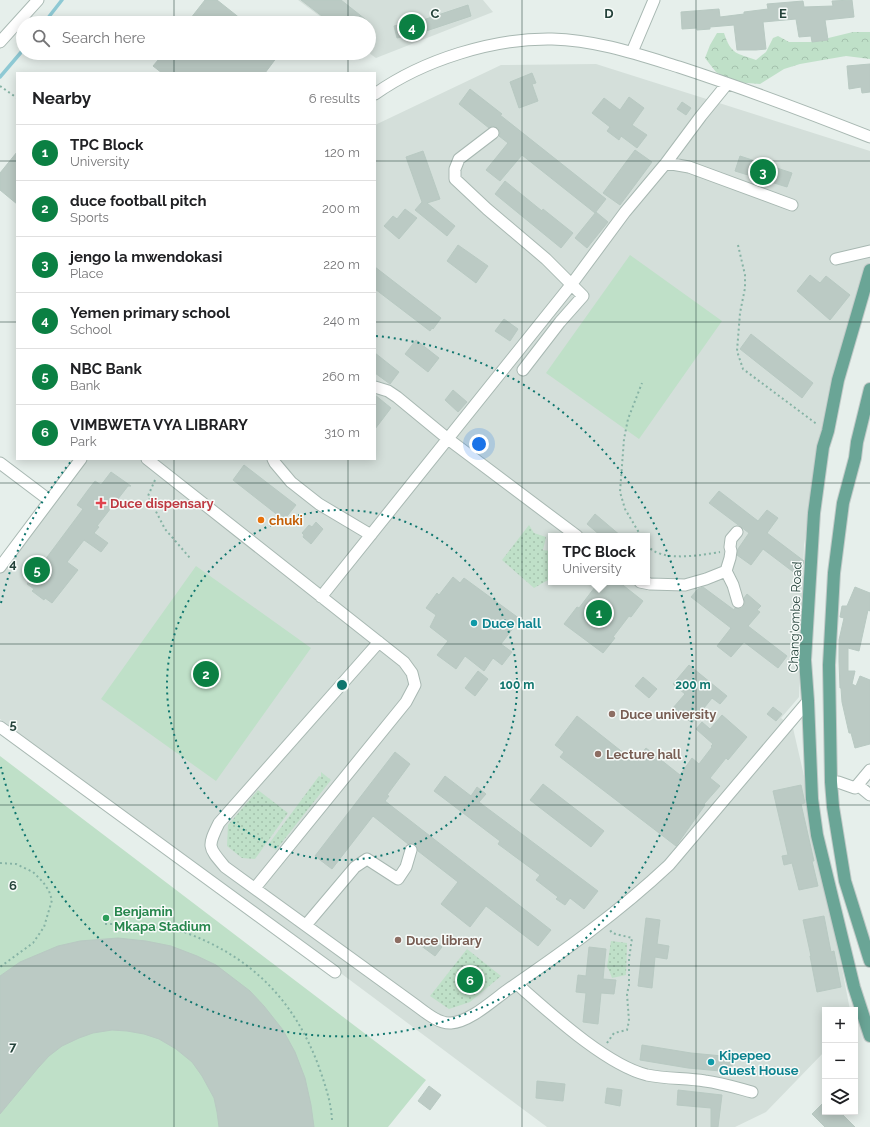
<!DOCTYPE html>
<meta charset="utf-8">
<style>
:root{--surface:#fff;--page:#f2f2f2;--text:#202124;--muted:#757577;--line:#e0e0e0;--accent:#0b8043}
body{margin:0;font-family:Raleway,sans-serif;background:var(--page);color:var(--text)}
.controls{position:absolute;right:12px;bottom:12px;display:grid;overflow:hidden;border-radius:0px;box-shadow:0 2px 10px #0003}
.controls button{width:36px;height:36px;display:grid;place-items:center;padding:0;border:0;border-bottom:1px solid var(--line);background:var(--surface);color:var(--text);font:20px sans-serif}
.you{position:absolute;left:479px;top:444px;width:14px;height:14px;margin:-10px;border:3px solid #fff;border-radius:50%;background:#1a73e8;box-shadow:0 0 0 6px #1a73e833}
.badge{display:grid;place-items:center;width:26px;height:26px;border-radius:50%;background:var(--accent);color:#fff;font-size:13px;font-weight:700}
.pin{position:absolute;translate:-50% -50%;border:2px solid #fff;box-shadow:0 1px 4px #0006}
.popup{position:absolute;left:548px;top:533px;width:102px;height:52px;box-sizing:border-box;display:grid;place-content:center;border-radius:0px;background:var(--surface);filter:drop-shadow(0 1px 3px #0005);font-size:13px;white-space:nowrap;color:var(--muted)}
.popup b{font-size:15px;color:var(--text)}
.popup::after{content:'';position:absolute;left:50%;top:100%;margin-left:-8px;border:8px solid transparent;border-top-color:var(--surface)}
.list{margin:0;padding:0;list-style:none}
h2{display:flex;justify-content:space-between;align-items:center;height:52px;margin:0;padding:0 16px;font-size:17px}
h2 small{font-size:13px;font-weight:400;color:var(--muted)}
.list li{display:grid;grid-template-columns:26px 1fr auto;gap:12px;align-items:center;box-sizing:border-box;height:56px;padding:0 16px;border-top:1px solid var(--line)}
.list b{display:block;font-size:15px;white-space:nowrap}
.list p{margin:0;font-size:13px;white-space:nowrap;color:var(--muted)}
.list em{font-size:13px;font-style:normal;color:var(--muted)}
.icon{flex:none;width:22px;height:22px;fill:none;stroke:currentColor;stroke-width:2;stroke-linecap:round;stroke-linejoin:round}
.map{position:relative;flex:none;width:870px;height:1127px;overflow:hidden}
.search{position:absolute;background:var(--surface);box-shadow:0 2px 10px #0003;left:16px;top:16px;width:360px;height:44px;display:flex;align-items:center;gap:10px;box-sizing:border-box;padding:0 14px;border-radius:22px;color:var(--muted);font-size:15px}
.panel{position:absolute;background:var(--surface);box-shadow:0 2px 10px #0003;left:16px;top:72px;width:360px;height:388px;border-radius:0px}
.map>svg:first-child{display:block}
</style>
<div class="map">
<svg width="870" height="1127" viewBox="0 0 870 1127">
<defs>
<pattern id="grass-dots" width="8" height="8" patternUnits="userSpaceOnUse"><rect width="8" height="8" fill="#bfe0c8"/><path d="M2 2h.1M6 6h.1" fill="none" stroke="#a4c1ad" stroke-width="1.8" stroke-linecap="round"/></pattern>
<pattern id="forest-crowns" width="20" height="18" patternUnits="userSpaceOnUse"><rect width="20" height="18" fill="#bfe0c8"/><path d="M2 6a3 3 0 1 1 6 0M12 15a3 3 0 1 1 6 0" fill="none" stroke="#a4c1ad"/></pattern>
</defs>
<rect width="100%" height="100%" fill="#e6efeb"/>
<!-- built -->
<path fill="#d4dfda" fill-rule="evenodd" d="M 298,0 L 483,0 L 493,12 L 376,58 L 369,53 L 369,23 L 329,23 Z
M 596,64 L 870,151 L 870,262 L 831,389 L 804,545 L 799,697 L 781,718 L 793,728 L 810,802 L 850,1010 L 825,1010 L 825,1051 L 766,1112 L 735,1127 L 547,1127 L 0,719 L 0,572 L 86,459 L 375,459 L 375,125 L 501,65 ZM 551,536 L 647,536 L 647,582 L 551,582 Z"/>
<!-- grass -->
<path fill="url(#grass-dots)" d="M 529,525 L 534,533 L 546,537 L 543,550 L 551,551 L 551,574 L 548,580 L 534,588 L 502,560 Z
M 321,772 L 331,780 L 276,850 L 268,845 L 319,776 L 321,777 Z
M 258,790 L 288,813 L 255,859 L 242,858 L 227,846 L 228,825 Z
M 611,941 L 627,943 L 626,975 L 612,978 L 609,970 L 607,967 Z
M 467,949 L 501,976 L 470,1002 L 449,1009 L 430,996 Z"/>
<!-- forest -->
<path fill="url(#forest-crowns)" d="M 853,32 L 870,32 L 870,59 L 846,56 L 800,64 L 784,69 L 760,84 L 734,82 L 716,72 L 705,58 L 710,45 L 717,33 L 724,33 C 731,55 737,53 756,60 L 766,52 L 773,38 L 778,36 L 789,42 L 812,42 Z"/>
<!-- pitch -->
<path fill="#bfe0c8" d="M 630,255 L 722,321 L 639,439 L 546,373 Z
M 196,566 L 311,648 L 216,781 L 101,699 Z
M 0,756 L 426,1080 L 388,1127 L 0,1127 Z"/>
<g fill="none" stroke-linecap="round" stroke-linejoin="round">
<!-- stream -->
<path stroke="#8ec9d4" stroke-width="3.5" d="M 44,23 L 62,0
M 0,77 L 23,50"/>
</g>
<!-- building -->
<path fill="#bbcac4" stroke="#b8c9c2" d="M 205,0 L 217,0 L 246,23 L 187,23 Z
M 301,0 L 341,0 L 370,23 L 331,23 Z
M 852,0 L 854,17 L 825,20 L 828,40 L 812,42 L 811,36 L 799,37 L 796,19 L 763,22 L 766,49 L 756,50 L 737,50 L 734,25 L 710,27 L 710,29 L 697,30 L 697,28 L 682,29 L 681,12 L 719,9 L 720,17 L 744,14 L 744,12 L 768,9 L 767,4 L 803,1 L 804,7 L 833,6 L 832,1 Z
M 468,5 L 471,16 L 426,31 L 397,38 L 394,26 L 423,19 L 423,20 Z
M 164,53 L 280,53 L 265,73 L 162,73 L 153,66 Z
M 870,64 L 870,92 L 862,93 L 861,87 L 849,89 L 847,66 Z
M 532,73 L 536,83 L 532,84 L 538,101 L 519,108 L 510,82 Z
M 470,89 L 502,114 L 500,115 L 606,199 L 595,213 L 522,155 L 500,181 L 486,170 L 508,143 L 499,136 L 500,132 L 498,128 L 492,126 L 489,128 L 459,104 Z
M 629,97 L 644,108 L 632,125 L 647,135 L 637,148 L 621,136 L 619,140 L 607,131 L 610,127 L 592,113 L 604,98 L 620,110 Z
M 682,102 L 691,108 L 686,115 L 677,109 Z
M 635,150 L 652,162 L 620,205 L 603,193 Z
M 423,151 L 440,199 L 427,203 L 455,226 L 447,236 L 415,210 L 422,202 L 406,157 Z
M 17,152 L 17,204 L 0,190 L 0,173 Z
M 740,156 L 792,173 L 787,187 L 735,171 Z
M 505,181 L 542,211 L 543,209 L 573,233 L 561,248 L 495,194 Z
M 405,209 L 417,218 L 399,239 L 384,226 L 393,216 L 397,219 Z
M 596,212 L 608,222 L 587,248 L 575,238 Z
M 458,245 L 488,266 L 476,283 L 447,261 Z
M 375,267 L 441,318 L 433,329 L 432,328 L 430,331 L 375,289 Z
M 810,275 L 820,283 L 826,276 L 850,295 L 830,320 L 797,291 Z
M 504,319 L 518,329 L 510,341 L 495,331 Z
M 751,334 L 813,383 L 802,398 L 740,349 Z
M 416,340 L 439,358 L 428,372 L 405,354 Z
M 375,353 L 399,372 L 390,384 L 375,373 Z
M 453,390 L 467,402 L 458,412 L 445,400 Z
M 375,395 L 391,408 L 375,429 Z
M 244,465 L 296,505 L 284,520 L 233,480 Z
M 111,472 L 131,486 L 128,486 L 97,526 L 99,527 L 94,533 L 108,543 L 101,552 L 84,540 L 67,562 L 78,570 L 52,603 L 45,598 L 44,600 L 32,591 L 34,589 L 27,584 L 83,509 L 77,505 L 88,490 L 95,481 L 101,485 Z
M 719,491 L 758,521 L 767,510 L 778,518 L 767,533 L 804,561 L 803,564 L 796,574 L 763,549 L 751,565 L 737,555 L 738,549 L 749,533 L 709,503 Z
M 595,514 L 621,536 L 601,536 L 587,524 Z
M 316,522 L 323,529 L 311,544 L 303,537 L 304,535 L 302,533 L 309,525 L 312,527 Z
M 453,577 L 460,583 L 464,578 L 520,619 L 501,644 L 512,652 L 502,665 L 493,658 L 484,671 L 465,656 L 456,669 L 437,655 L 448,641 L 430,627 L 436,615 L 426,608 L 437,593 L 439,595 Z
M 589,582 L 619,582 L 643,601 L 631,617 L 629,616 L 613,637 L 615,638 L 603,653 L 564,624 L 577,607 L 579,608 L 595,587 Z
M 703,587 L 734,610 L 735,608 L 740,609 L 743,607 L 745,603 L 744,598 L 747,594 L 761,606 L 757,610 L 760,612 L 748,626 L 787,656 L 778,668 L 744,642 L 731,657 L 717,646 L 731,628 L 691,597 L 698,589 Z
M 855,587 L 870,593 L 870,611 L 868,610 L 859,651 L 848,648 L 848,671 L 855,671 L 852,684 L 856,686 L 860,676 L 870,680 L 870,744 L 855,748 L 851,733 L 849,733 L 842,702 L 841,688 L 840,688 L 839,661 L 839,640 L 844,618 L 840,617 L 842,606 L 847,606 Z
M 689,665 L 727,696 L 720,704 L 712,698 L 692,723 L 673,708 L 685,694 L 673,684 Z
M 478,671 L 488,679 L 475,696 L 465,688 Z
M 643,677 L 657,689 L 649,698 L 635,686 Z
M 773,707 L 782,714 L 776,721 L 767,714 Z
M 722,715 L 747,737 L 728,760 L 726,758 L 710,778 L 720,786 L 704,804 L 705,805 L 676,846 L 560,757 L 564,752 L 555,745 L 577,716 L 635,762 L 646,748 L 680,775 L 692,758 L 699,764 L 712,747 L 711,746 L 713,744 L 696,729 L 702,722 L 710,729 Z
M 395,752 L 410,764 L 387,795 L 389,796 L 385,801 L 551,930 L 538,946 L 486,906 L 470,927 L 441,904 L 458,882 L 418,851 L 416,845 L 413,843 L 408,844 L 373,816 L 332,869 L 315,856 Z
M 445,776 L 471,796 L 477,787 L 486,794 L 479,802 L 598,891 L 584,909 L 570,898 L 565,905 L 556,899 L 558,897 L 536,880 L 540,875 L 498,844 L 500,841 L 434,791 Z
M 543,784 L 604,831 L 591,847 L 530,800 Z
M 801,785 L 805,803 L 801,804 L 814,861 L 812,861 L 818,886 L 799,890 L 792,863 L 784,865 L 782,856 L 788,855 L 773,791 Z
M 824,916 L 831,952 L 834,951 L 841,987 L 817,992 L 810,956 L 811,956 L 803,920 Z
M 646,918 L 660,920 L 657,944 L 669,946 L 667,959 L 655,957 L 652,988 L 638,986 Z
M 427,936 L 442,947 L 435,956 L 420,945 Z
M 118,938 L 146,941 L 171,946 L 197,956 L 216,965 L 250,991 L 264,1006 L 283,1030 L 295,1052 L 305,1078 L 311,1105 L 314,1127 L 219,1127 L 217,1112 L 214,1098 L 202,1076 L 192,1062 L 176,1049 L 159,1039 L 144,1034 L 127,1031 L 112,1030 L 93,1033 L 79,1038 L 62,1046 L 49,1056 L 38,1068 L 0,1114 L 0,976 L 20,962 L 58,946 L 80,941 Z
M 589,947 L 606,949 L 603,979 L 616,980 L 614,994 L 601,993 L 598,1024 L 583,1022 L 586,993 L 576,992 L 578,975 L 586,976 Z
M 642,1045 L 691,1053 L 733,1057 L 731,1072 L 688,1068 L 640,1060 Z
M 537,1081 L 565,1084 L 563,1101 L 536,1098 Z
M 429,1086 L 441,1095 L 430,1110 L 418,1101 Z
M 607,1088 L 622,1090 L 620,1106 L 605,1103 Z
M 678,1090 L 722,1095 L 718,1127 L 711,1127 L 711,1108 L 677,1105 Z
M 825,1101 L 825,1112 L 840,1112 L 855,1127 L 825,1127 L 812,1114 Z"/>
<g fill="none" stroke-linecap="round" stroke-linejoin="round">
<!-- minor casing -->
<g stroke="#a8b8b2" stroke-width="13">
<path id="minor" d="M 0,42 L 38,0
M 632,52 L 654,0
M 375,94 C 423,60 493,38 552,39 C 596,40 637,54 679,67 C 743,88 807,112 870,137
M 493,133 L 459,159 L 455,169 L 455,179 L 487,209 L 546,259 L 583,296 L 560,322 L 523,370
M 666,163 L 689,167 L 792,205
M 836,259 L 870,251
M 375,387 L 388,391 L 397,397 L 448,439 L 577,536
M 147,459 L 404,662 L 412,673 L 415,685 L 406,702 L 255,888
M 273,459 L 275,463 L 291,482 L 319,504 L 371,535
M 0,463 L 49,500
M 737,532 L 731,539 L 730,547 L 731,551 L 730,558 L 726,571 L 733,585 L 738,602
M 0,567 L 81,459
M 640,582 L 650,584 L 685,585 L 706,579 L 726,571
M 321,597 L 571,285 L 625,212 L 666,163 L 701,116 L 727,84
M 379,642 L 219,823 C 207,847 208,847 225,867 L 414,1004 C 424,1011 438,1024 451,1023 C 469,1022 491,1002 506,991 C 563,952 619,912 669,865 L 808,701
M 0,727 L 335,972
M 831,782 L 838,782 L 855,788 L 859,786 L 870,795
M 855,788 L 870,770
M 306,925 L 355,867 L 367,859 L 398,879 L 406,867 L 411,850
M 517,984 C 549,1012 606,1065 647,1075 C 666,1079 686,1078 705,1081 C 721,1083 737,1088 752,1092"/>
</g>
<!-- major casing -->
<g stroke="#c2cac8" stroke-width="14">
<path id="major" d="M 870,270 L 838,380 L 828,431 L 823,447 L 814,513 L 805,660 L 808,701 L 812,799 L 817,835 L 854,987 L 870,1036
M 870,389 L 857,442 L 855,458 L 843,503 L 834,573 L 829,665 L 831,782 L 833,807 L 845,881 L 870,961"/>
</g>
<!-- path -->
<path stroke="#86b3a5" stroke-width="2" stroke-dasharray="2 3" stroke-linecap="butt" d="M 0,86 L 17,98
M 738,245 L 745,275 L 745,288 L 740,313 L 737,351 L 743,369 L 818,425
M 155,480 L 148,496 L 165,529 L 190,558
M 641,536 L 625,509 L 620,492 L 624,439 L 628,419 L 642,383
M 647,545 C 660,563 702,555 720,552
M 0,863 L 16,864 L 33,872 L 43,882 L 49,891 L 52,900 L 44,927 L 33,943 L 0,967
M 105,924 C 126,924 145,925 166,929 C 172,930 178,930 184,932 C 252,957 294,1000 319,1067 C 325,1085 331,1101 332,1120
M 607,1043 L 614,1033 L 627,1030 L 629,1021 L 627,994 L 629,985 L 629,959 L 632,938 L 612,933 L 610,930"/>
<!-- minor -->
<use href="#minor" stroke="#fff" stroke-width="11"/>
<!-- major -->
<use href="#major" stroke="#6aa596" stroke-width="12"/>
</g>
<!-- grid -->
<path fill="none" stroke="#24423a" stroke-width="1" stroke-opacity="0.55" d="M 174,0 L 174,23M 348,0 L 348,23M 522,0 L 522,1127M 696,0 L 696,1127M 174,53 L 174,73M 348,53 L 348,73M 0,161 L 17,161M 375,161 L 870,161M 0,322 L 17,322M 375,322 L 870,322M 174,459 L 174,1127M 348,459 L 348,1127M 0,483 L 870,483M 0,644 L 870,644M 0,805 L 870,805M 0,966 L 870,966"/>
<!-- distance rings -->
<g fill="none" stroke="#0f766e" stroke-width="2" stroke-dasharray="2 4">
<circle cx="342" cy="685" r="175"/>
<path d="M1 603A351 351 0 0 1 73 459M376 336A351 351 0 1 1 1 767"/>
</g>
<!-- markers -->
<path fill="#e0444e" stroke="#f7fbf9" stroke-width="1.5" d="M99 497h4v4h4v4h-4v4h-4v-4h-4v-4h4z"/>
<circle fill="#e8710a" stroke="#f7fbf9" stroke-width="1.5" cx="261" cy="520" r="4"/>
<g fill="#0f9aa8" stroke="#f7fbf9" stroke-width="1.5">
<circle cx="474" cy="623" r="4"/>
<circle cx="711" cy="1062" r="4"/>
</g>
<g fill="#8d6e63" stroke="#f7fbf9" stroke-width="1.5">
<circle cx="612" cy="714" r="4"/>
<circle cx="598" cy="754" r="4"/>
<circle cx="398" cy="940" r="4"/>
</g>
<circle fill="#2e9e5b" stroke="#f7fbf9" stroke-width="1.5" cx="106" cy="918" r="4"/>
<g text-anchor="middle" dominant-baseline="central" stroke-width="3" stroke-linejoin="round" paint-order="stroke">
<!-- health labels -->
<g font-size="13" font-weight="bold" fill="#be3a42" stroke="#f7fbf9" text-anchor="start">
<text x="110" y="503">Duce dispensary</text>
</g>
<!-- food labels -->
<g font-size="13" font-weight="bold" fill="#c56008" stroke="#f7fbf9" text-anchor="start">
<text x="269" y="520">chuki</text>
</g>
<!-- street labels -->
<g font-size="13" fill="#24423a" stroke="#f7fbf9">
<text transform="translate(795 617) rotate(-88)">Chang'ombe Road</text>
</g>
<!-- culture labels -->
<g font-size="13" font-weight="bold" fill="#0d838f" stroke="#f7fbf9" text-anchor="start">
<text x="482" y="623">Duce hall</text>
<text x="719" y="1055">Kipepeo<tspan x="719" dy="15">Guest House</tspan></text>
</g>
<!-- education labels -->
<g font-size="13" font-weight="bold" fill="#785e54" stroke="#f7fbf9" text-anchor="start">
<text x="620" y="714">Duce university</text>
<text x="606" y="754">Lecture hall</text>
<text x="406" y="940">Duce library</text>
</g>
<!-- leisure labels -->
<g font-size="13" font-weight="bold" fill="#27864d" stroke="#f7fbf9" text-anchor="start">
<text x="114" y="911">Benjamin<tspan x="114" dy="15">Mkapa Stadium</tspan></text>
</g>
</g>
<g font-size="13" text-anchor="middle" font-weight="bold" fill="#24423a" stroke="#f7fbf9" stroke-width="3" stroke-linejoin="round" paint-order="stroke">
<text x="435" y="18">C</text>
<text x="609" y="18">D</text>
<text x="783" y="18">E</text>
<text x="13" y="568">4</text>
<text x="13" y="729">5</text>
<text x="13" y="890">6</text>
<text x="13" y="1051">7</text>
</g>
<circle cx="342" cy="685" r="6" fill="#0f766e" stroke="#f7fbf9" stroke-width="2"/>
<g font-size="12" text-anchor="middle" font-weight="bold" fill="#0f766e" stroke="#f7fbf9" stroke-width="3" stroke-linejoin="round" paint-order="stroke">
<text x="517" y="689">100 m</text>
<text x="693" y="689">200 m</text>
</g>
</svg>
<div class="controls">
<button>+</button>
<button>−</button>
<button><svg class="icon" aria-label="layers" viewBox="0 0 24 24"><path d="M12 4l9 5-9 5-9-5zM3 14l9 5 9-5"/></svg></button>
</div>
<div class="you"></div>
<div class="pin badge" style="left:599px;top:613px">1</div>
<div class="popup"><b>TPC Block</b>University</div>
<div class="pin badge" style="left:206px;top:674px">2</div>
<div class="pin badge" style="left:763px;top:172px">3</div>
<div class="pin badge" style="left:412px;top:27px">4</div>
<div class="pin badge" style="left:37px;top:570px">5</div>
<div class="pin badge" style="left:470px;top:980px">6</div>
<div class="search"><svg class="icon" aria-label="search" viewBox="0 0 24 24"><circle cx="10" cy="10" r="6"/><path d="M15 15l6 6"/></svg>Search here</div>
<section class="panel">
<h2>Nearby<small>6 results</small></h2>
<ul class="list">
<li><span class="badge">1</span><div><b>TPC Block</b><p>University</p></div><em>120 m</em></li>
<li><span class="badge">2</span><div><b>duce football pitch</b><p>Sports</p></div><em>200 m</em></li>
<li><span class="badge">3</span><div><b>jengo la mwendokasi</b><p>Place</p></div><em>220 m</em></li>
<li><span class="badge">4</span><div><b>Yemen primary school</b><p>School</p></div><em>240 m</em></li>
<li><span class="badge">5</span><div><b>NBC Bank</b><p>Bank</p></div><em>260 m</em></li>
<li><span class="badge">6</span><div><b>VIMBWETA VYA LIBRARY</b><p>Park</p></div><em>310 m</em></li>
</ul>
</section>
</div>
